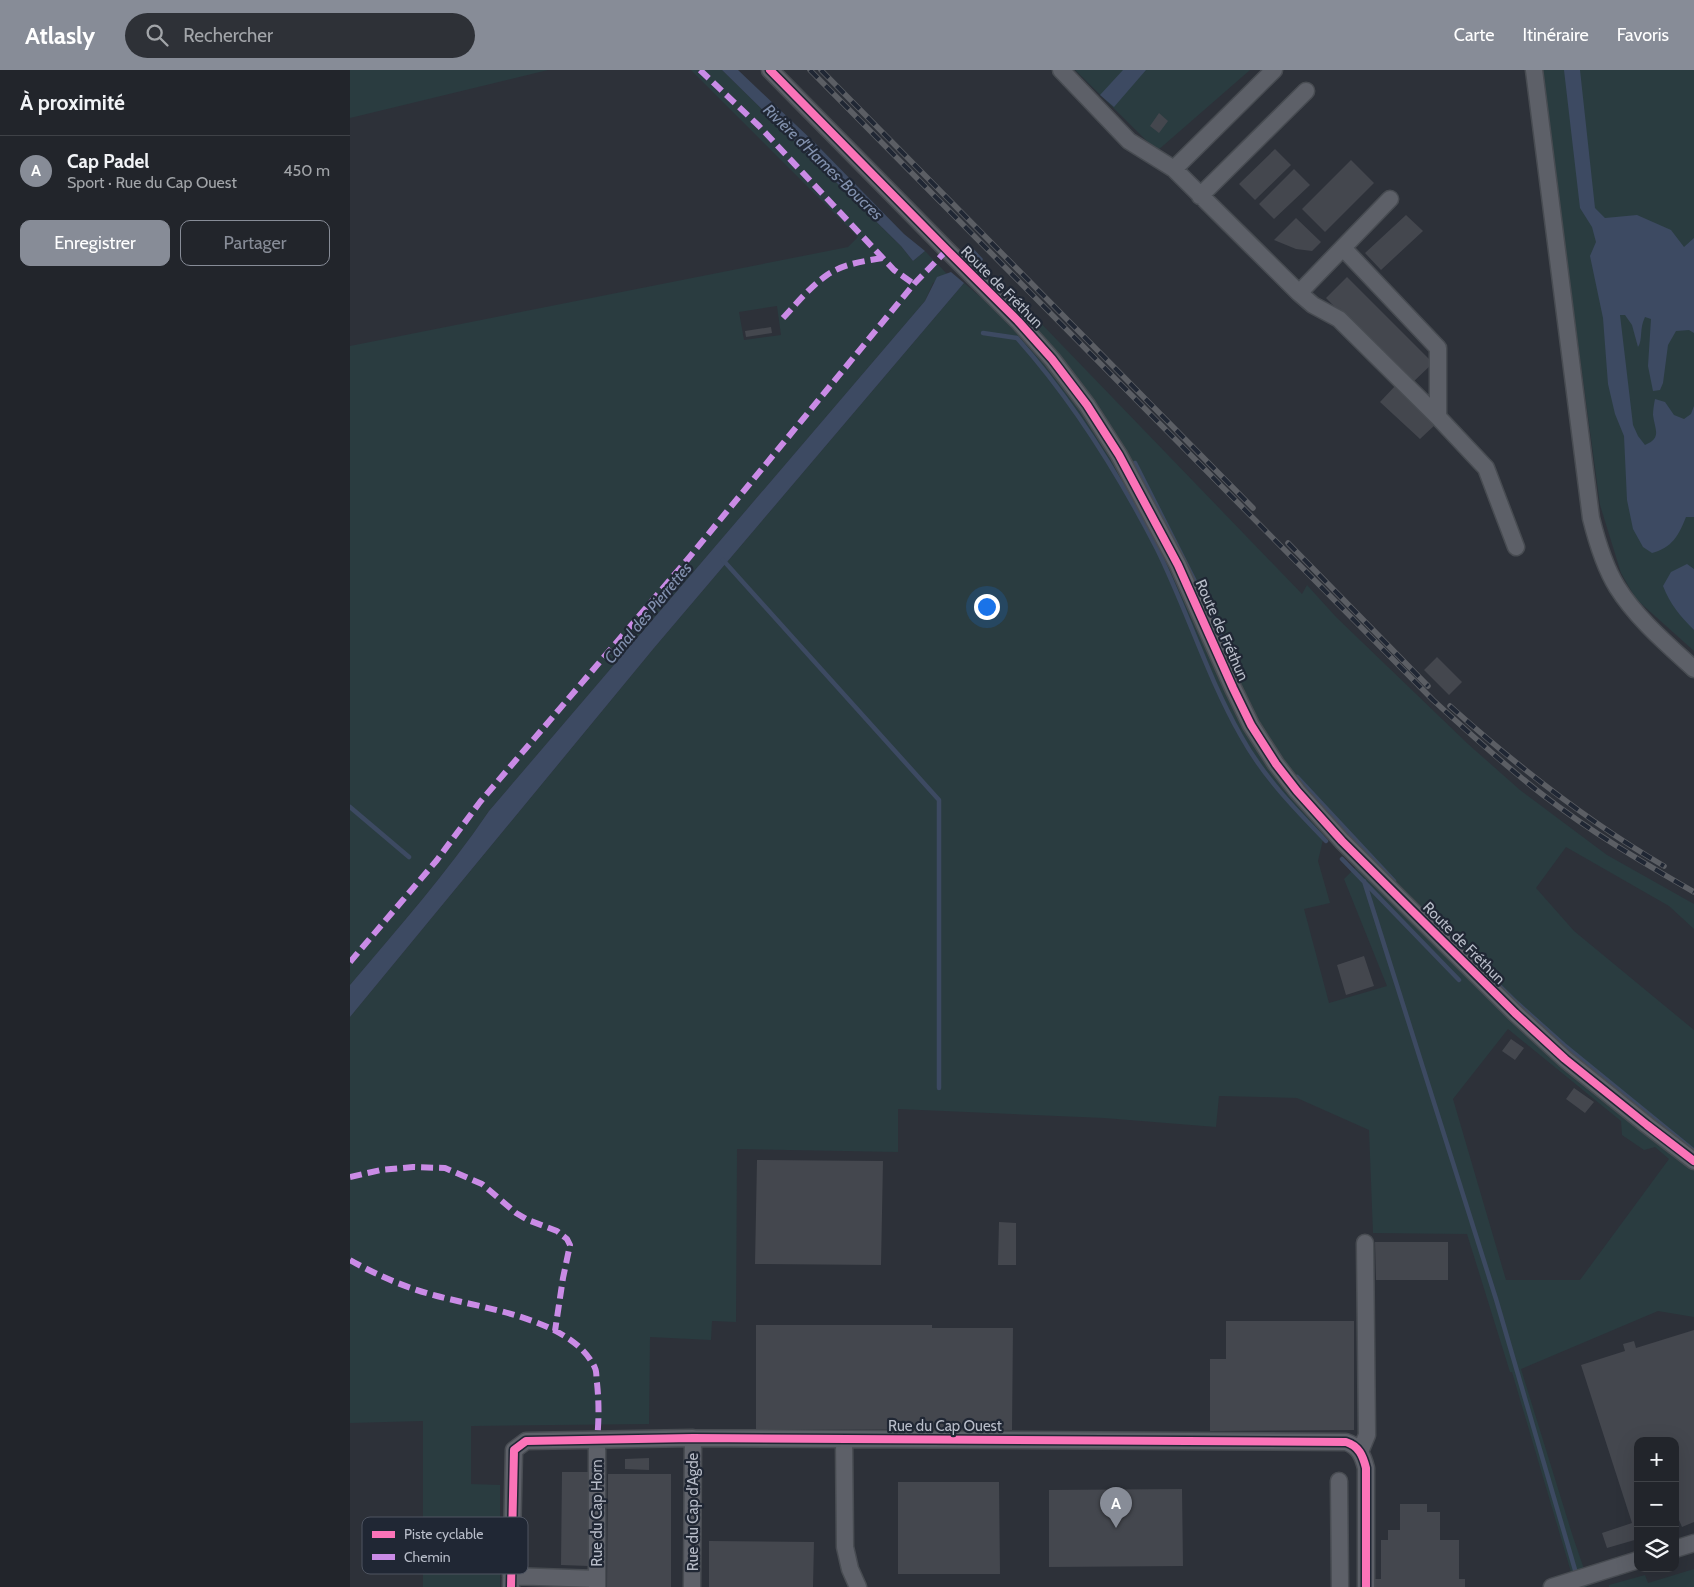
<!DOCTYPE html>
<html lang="fr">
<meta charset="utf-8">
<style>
:root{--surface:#22252b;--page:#2e3137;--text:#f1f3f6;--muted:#a2a5a9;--line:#3f4247;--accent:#878c97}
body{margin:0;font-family:Cabin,sans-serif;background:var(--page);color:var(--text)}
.controls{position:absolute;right:15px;bottom:15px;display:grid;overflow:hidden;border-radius:10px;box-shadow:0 5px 20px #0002}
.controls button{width:45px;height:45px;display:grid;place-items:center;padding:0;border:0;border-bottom:1px solid var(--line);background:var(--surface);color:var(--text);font:25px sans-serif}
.you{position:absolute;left:636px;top:536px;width:18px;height:18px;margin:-12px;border:4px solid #fff;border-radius:50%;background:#1a73e8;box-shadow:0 0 0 8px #1a73e833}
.badge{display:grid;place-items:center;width:32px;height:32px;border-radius:50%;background:var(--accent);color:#fff;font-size:16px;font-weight:700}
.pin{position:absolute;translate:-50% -41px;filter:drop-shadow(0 1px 2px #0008)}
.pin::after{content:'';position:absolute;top:26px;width:18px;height:15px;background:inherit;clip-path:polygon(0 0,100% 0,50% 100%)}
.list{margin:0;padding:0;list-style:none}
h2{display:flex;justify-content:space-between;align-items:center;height:65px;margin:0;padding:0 20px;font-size:21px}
h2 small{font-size:16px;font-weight:400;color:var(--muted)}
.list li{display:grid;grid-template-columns:32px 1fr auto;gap:15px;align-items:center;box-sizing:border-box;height:70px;padding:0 20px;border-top:1px solid var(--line)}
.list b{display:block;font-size:19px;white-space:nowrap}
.list p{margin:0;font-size:16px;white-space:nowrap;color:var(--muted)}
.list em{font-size:16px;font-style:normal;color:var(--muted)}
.actions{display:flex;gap:10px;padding:15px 20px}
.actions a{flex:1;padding:11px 0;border:1px solid var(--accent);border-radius:10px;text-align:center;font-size:18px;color:var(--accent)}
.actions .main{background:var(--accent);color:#fff}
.icon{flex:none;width:28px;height:28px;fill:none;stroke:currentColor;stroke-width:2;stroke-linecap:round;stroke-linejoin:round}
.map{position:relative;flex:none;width:1344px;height:1517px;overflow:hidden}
header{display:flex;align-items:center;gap:30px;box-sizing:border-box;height:70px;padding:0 25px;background:var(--accent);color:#fff}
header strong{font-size:24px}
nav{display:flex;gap:28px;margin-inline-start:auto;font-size:18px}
.search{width:350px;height:45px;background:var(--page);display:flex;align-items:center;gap:12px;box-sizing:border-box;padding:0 18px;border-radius:28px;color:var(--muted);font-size:19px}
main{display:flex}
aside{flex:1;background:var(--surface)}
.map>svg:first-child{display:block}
</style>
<header>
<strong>Atlasly</strong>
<div class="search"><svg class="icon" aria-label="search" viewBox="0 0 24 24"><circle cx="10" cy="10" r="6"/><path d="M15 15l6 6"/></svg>Rechercher</div>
<nav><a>Carte</a><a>Itinéraire</a><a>Favoris</a></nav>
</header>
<main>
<aside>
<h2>À proximité<small></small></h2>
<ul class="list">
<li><span class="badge">A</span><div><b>Cap Padel</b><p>Sport · Rue du Cap Ouest</p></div><em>450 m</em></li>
</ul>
<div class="actions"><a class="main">Enregistrer</a><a>Partager</a></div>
</aside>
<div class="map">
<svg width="1344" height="1517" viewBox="0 0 1344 1517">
<rect width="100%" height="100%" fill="#2d3139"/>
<!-- green -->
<path fill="#2a3c40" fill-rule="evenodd" d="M 0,0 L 198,0 L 0,48 Z
M 341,0 L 372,0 L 551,176 L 563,191 L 575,181 L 597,204 L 583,213 L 575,231 L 139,741 C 97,803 48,858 0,915 L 0,276 L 498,177 L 508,167 ZM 427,236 L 431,265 L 394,270 L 389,242 Z
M 725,0 L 900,0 L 807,81 Z
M 1191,0 L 1344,0 L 1344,581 L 1286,529 L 1271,503 L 1250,435 Z
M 614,213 L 666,257 L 682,244 L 952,524 L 957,515 L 986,547 L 1118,674 L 1170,720 L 1257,785 L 1344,834 L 1344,859 L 1319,836 L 1216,777 L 1186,818 L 1224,861 L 1344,960 L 1344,1247 L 1308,1241 L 1171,1299 L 1223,1467 L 1234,1499 L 1237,1517 L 1227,1517 L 1221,1502 L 1162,1302 L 1160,1302 L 1117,1164 L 1023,1163 L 1019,1060 L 947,1028 L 869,1026 L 866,1057 L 754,1048 L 548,1039 L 548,1082 L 387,1079 L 386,1252 L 362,1251 L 361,1270 L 300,1267 L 299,1354 L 121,1356 L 121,1414 L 150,1415 L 150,1517 L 73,1517 L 73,1351 L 0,1353 L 0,947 L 304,578 ZM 975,761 L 1006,797 L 994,809 L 1037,916 L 979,933 L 954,839 L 980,833 L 968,791 ZM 1158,959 L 1271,1051 L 1272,1065 L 1294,1080 L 1305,1077 L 1319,1089 L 1230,1210 L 1156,1210 L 1103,1029 Z
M 1344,1499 L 1344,1517 L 1259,1517 L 1259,1515 L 1295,1505 L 1298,1513 Z"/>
<!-- water -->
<path fill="#3d4a62" d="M 372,0 L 388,0 L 465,73 L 554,164 L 575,181 L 563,191 L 551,176 Z
M 773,0 L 796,0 L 764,37 L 750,25 Z
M 1214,0 L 1230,0 L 1245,138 L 1255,148 L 1287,145 L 1321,160 L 1334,177 L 1344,168 L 1344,263 L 1339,260 L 1326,261 L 1318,275 L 1313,313 L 1310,320 L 1303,321 L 1298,296 L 1301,249 L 1295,247 C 1289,259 1293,270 1288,277 L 1282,255 L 1275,245 L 1270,245 L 1283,355 L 1288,366 L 1295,375 C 1312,368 1305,360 1303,345 C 1303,340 1304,334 1305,329 L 1315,332 L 1324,345 L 1334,349 L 1341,344 L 1344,336 L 1344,447 L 1336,447 C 1329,465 1322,478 1302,483 L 1293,477 L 1283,459 L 1277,430 L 1274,366 L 1265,344 L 1258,314 L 1253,248 L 1240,186 L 1246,172 L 1242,157 L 1230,138 Z
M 621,176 L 633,189 L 631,194 L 632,202 L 615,186 Z
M 601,202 L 614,213 L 304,578 L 0,947 L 0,915 C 48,858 97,803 139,741 L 575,231 L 587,207 Z
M 1337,494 L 1344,499 L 1344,560 C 1330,546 1320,534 1313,516 L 1321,502 Z"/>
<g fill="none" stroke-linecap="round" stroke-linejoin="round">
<!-- stream -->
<path stroke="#3d4a62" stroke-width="4.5" d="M 633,263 L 667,268 C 724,332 768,403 807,479 C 837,540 857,606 891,666 C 913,706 944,738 976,771
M 785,393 L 864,549 L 889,611
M 373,490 L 589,730 L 589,1018
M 947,707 L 1044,811
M 0,737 L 59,787
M 992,789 L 1109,910
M 1014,811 L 1146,1229 L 1230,1517
M 1120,887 L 1167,933 L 1214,975 L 1343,1080"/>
</g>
<!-- building -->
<path fill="#44474e" d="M 809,43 L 818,51 L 809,63 L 800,56 Z
M 925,79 L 941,95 L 905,130 L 889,114 Z
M 1001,90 L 1024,113 L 975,162 L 952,139 Z
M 944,99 L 960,115 L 924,149 L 909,134 Z
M 1056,145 L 1073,161 L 1031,200 L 1015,183 Z
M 946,148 L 971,172 L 962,181 L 946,179 L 924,170 Z
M 997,207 L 1083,293 L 1061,314 L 976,228 Z
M 421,257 L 422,263 L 396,267 L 395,261 Z
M 1046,315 L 1087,353 L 1070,369 L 1030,332 Z
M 1087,587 L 1112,612 L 1099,625 L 1074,600 Z
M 1014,886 L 1024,916 L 996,925 L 987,895 Z
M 1161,969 L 1174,978 L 1165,990 L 1152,981 Z
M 1224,1018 L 1244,1032 L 1235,1043 L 1216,1029 Z
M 407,1090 L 533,1091 L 531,1195 L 405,1194 Z
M 649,1152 L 666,1153 L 666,1195 L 648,1195 Z
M 1025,1172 L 1098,1172 L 1098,1210 L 1026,1210 Z
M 876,1251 L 1004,1251 L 1004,1360 L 860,1361 L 860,1289 L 876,1289 Z
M 406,1255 L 582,1255 L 582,1258 L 663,1258 L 662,1360 L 406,1359 Z
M 1344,1260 L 1344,1452 L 1332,1457 L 1329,1450 L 1325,1451 L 1325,1371 L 1288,1371 L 1288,1469 L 1257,1478 L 1252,1463 L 1282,1453 L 1231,1295 L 1275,1281 L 1273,1274 L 1284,1271 L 1286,1278 Z
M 299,1388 L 299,1400 L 275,1399 L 275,1389 Z
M 212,1402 L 239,1402 L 239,1496 L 211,1495 Z
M 258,1404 L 321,1404 L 321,1517 L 257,1517 Z
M 548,1412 L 649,1412 L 650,1504 L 548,1504 Z
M 832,1419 L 833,1496 L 699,1497 L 699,1420 Z
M 1050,1434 L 1077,1434 L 1077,1442 L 1090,1442 L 1090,1470 L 1109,1470 L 1109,1509 L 1115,1509 L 1115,1517 L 1025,1517 L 1025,1509 L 1031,1509 L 1031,1470 L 1038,1470 L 1038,1460 L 1050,1460 Z
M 359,1471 L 464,1472 L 463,1517 L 359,1517 Z"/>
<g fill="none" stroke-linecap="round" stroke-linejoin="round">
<!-- minor casing -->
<g stroke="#484c52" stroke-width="19">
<path id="minor" d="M 420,0 L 597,180 L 668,251 L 702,289 L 737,335 L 769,385 L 828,495 L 883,618 L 901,655 L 926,694 L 947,721 L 992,771 L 1165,943 L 1215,989 L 1297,1055 L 1344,1091
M 711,0 L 779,71 L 824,99 L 924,0
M 1184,0 L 1241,448 C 1247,472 1254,496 1267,517 C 1287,549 1317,574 1344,599
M 824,99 L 949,223 L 963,235 L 989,249 L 1088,347 L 1136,398 L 1166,477
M 850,126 L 956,21
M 993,178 L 1088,278 L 1088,347
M 949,223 L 1040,129
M 494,1369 L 495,1477 L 500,1499 L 508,1517
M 1010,1382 L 1017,1365 L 1015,1173
M 989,1411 L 990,1517
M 1325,1479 L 1344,1473
M 161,1506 L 247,1509
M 161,1517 L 164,1380 L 176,1371 L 343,1368 L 996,1372 C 1009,1376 1013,1386 1016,1398 L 1016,1517
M 247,1517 L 247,1370
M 342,1517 L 343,1368
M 1202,1517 L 1288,1490"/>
</g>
<!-- minor -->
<use href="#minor" stroke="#5d6068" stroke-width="16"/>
<!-- rail casing -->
<g stroke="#5b5e64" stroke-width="5.5">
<path id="rail" d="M 460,0 L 1083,630 C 1119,663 1154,695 1193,725 C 1241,762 1292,792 1344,822
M 471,0 L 903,438
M 938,473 L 1078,616
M 1100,636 C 1167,696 1237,751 1314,796"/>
</g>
<!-- rail -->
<use href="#rail" stroke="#202734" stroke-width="4" stroke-dasharray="11" stroke-linecap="butt"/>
<!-- quiet -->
<path stroke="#ca8be6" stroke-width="6" stroke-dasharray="12 6" stroke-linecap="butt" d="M 350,0 L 409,56 L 544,200 L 564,214
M 433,248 C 447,233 460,217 477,205 C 493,194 514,191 533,188
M 0,892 L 87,790 L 130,732 L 337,490 L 564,214 L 597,180
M 0,1107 L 31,1100 L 63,1097 L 95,1098 L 132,1114 L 166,1143 L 178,1150 L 207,1161 L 217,1169 L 220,1175 L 213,1208 L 205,1261
M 0,1190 C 28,1206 59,1219 91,1227 C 137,1239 223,1250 245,1298 C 247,1302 246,1308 247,1313 C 249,1332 249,1350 247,1370"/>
<!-- cycleway casing -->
<g stroke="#202734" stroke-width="11">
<path id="cycleway" d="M 420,0 L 597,180 L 668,251 L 702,289 L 737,335 L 769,385 L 828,495 L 883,618 L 901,655 L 926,694 L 947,721 L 992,771 L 1165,943 L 1215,989 L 1297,1055 L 1344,1091
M 161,1517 L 164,1380 L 176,1371 L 343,1368 L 996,1372 C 1009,1376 1013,1386 1016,1398 L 1016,1517"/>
</g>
<!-- cycleway -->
<use href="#cycleway" stroke="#fb73b8" stroke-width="8"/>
</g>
<g text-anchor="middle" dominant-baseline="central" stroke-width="4.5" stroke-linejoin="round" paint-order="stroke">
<!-- street labels -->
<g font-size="15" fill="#b8bdc9" stroke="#202734">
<text transform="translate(652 217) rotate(45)">Route de Fréthun</text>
<text transform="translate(872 560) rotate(66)">Route de Fréthun</text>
<text transform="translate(1114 873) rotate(45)">Route de Fréthun</text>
<text x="595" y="1356">Rue du Cap Ouest</text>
<text transform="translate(343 1442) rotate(-90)">Rue du Cap d'Agde</text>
<text transform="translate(247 1443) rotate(-90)">Rue du Cap Horn</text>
</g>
<!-- water labels -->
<g font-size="16" font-style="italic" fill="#8291ae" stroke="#202734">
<text transform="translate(473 92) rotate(44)">Rivière d'Hames-Boucres</text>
<text transform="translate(298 543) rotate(-50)">Canal des Pierrettes</text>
</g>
</g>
<!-- legend -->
<rect x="12" y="1447" width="166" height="57" rx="8" fill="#202734" stroke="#4e5461" stroke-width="1"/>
<rect x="22" y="1461" width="23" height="7" fill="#fb73b8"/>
<rect x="22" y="1484" width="23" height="6" fill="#ca8be6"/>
<g font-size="14" fill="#b8bdc9">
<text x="54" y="1469">Piste cyclable</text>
<text x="54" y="1492">Chemin</text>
</g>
</svg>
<div class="controls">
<button>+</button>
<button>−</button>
<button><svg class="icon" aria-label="layers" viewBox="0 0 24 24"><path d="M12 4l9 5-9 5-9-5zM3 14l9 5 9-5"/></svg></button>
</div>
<div class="you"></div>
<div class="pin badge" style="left:766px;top:1458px">A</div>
</div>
</main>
